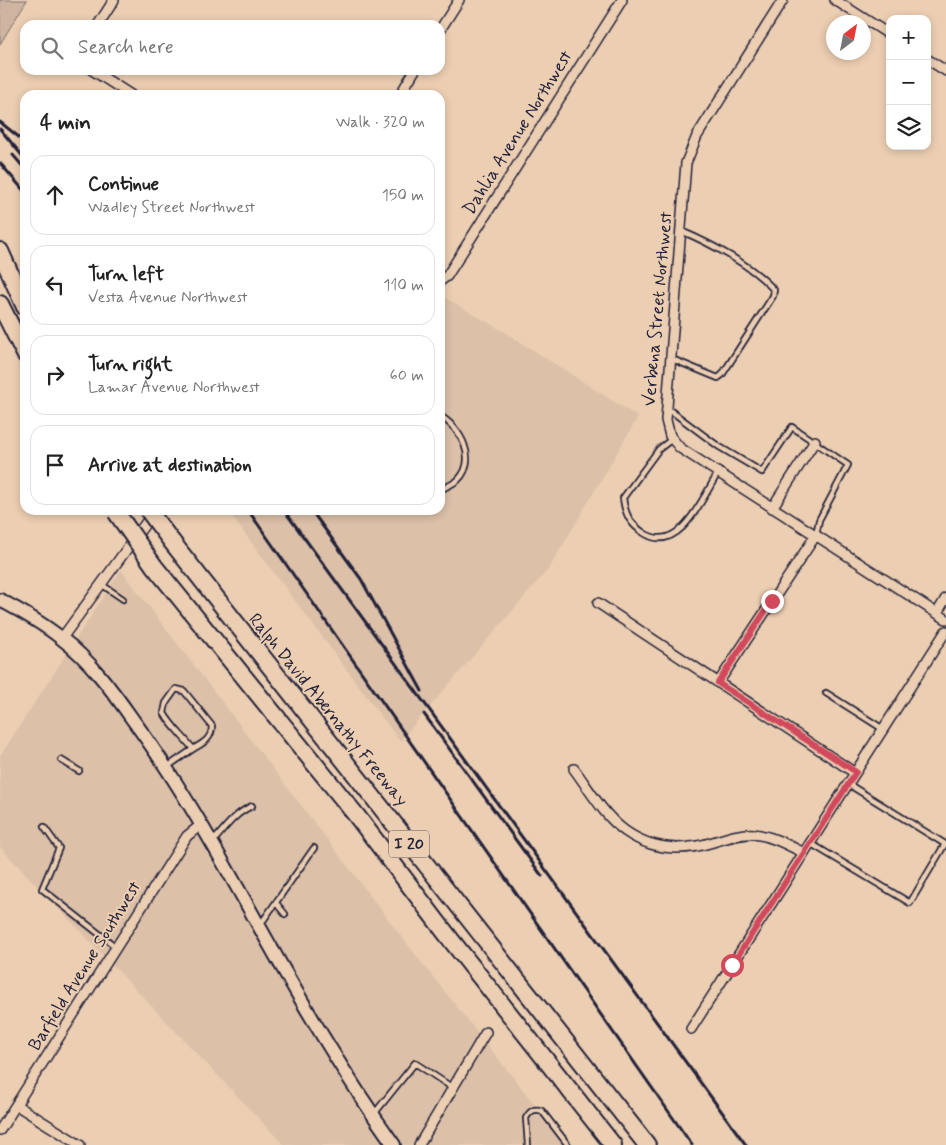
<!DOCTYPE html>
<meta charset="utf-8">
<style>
:root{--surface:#fff;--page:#f6f6f6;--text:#222;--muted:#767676;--line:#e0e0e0}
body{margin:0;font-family:Mynerve,sans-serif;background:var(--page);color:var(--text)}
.controls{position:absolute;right:15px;top:15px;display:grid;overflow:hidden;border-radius:10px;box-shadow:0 2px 8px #0003}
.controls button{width:45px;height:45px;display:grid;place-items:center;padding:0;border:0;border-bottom:1px solid var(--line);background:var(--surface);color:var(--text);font:25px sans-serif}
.compass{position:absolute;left:826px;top:15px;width:45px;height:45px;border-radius:50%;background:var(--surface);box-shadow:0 2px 8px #0003;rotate:32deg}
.stop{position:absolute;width:15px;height:15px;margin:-11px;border:4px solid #d1495b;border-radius:50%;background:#fff}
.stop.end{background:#d1495b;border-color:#fff;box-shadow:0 1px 5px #0008}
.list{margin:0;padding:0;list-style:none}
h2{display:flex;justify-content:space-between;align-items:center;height:65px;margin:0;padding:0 20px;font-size:21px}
h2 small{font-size:16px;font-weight:400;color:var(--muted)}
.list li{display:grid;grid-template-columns:32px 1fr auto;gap:15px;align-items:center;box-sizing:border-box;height:80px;margin:0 10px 10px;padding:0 10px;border:1px solid var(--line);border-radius:15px}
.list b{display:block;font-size:19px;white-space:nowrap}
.list p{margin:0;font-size:16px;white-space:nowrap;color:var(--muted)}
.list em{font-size:16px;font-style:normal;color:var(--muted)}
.icon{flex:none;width:28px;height:28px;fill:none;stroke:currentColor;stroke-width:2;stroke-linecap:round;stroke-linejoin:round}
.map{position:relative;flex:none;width:946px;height:1145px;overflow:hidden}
.search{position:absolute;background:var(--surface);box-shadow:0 2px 8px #0003;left:20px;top:20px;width:425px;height:55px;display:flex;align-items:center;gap:12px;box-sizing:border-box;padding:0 18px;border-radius:15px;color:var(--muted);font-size:19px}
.panel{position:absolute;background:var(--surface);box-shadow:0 2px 8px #0003;left:20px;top:90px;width:425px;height:425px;border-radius:15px}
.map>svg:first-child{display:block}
</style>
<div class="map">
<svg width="946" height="1145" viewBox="0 0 946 1145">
<rect width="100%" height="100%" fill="#ecceb2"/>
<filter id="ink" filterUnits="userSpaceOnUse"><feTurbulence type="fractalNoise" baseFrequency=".02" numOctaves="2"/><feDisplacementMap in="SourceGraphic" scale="10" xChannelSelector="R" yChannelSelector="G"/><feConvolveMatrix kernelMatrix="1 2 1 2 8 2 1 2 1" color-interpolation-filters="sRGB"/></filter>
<g filter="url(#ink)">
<!-- built -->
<path fill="#dcc0a8" d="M 440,295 L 503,331 L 638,417 L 550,567 L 400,741 L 227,510 L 440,510 Z
M 121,570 L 421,962 L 567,1145 L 284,1145 L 0,847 L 0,756 Z"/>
<!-- green -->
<path fill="#cfb5a1" stroke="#786c6e" d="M 0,0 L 27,0 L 0,44 Z"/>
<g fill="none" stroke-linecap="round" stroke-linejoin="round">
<!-- service casing -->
<g stroke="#22223b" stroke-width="8">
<path id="service" d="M 672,359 L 718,378 L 722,375 L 773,296 L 774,290 C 753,266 710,243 681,231
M 667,408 L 718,446 L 762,472 L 792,427 L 848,465 L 819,520 L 816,535
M 440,416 C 461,428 478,460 458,480 C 453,484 446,487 440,490
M 672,439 L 659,449 L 623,498 C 625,514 630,524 644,533 C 679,556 703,497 718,473
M 101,584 L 123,599
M 826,693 L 883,729
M 61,760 L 79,771
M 167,767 L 193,749 C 184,737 172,727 164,713 L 166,703 L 176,689 L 184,691 L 212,726 C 212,739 203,743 193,749
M 44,827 L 59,848 L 42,889 L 116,947
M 213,842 C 224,829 235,813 252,806
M 810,843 L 910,903 L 945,844 L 848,784
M 276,903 L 285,914
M 260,925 L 314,848
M 374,1114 L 415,1063 L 453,1088
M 528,1145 L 526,1118 C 530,1111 534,1108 542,1111 L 568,1145"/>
</g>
<!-- minor casing -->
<g stroke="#22223b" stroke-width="12">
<path id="minor" d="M 783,0 L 697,136 L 686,163 L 666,420 L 670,436 L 680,448 L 946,619
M 835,0 L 890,35
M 98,25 L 114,0
M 440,30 L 459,0
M 927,59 L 946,71
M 92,70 L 131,95
M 400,95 L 415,70
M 440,281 L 447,276 L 622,0
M 772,508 L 815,441
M 598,603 L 855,773
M 937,613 L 946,598
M 62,638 L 153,513
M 718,683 L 816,535
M 574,769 C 589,789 604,816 625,831 C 652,850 682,852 713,842 C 726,838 740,833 754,834 C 772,836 788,845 804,853
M 691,1029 L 946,631
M 16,1105 L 80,1145
M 0,1130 L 187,836 L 202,824
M 419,1145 L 486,1032"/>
</g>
<!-- secondary casing -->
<g stroke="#22223b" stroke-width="16">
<path id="secondary" d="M 0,600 C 21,611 42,623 61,638 C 90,660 112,690 133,720 C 181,785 219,855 259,926 C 301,1001 344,1075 394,1145"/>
</g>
<!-- motorway casing -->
<g stroke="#22223b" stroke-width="20">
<path id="motorway" d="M 0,251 L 25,307
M 0,304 L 25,354
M 172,542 L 647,1145
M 154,566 L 356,815 L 451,940 L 613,1145"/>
</g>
<!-- service -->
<use href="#service" stroke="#ecceb2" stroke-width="4.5"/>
<!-- minor -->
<use href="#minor" stroke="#ecceb2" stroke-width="9"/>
<!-- secondary -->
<use href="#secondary" stroke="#ecceb2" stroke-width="12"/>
<!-- motorway -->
<use href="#motorway" stroke="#ecceb2" stroke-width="16"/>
<!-- rail -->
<path stroke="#22223b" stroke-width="3" d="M 0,122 L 25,142
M 0,129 L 25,159
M 13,155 L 25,169
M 0,163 L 25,192
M 248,510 L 692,1145
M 284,510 L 746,1145
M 311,510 L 361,579 L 422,691
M 424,714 L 542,876"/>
<!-- motorway-bridge casing -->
<g stroke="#22223b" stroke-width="20" stroke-linecap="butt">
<path id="motorway-bridge" d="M 148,510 L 172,542
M 116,512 L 154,566"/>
</g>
<!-- motorway-bridge -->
<use href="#motorway-bridge" stroke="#ecceb2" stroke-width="16"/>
</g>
</g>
<g fill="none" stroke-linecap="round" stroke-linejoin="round" filter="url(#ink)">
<!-- route -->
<path stroke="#d1495b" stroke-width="6" d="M 732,965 L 856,772 L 718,683 L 772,601"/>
</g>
<g text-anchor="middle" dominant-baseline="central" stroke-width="4" stroke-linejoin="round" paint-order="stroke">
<!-- shield labels -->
<rect fill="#ecceb2" stroke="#5f565f" stroke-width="1" x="389" y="830.5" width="40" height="27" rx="4"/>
<g font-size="16" font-weight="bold" fill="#22223b">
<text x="409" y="844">I 20</text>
</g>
<!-- street labels -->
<g font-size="18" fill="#22223b" stroke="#ecceb2">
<text transform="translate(518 133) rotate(-58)">Dahlia Avenue Northwest</text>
<text transform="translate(658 309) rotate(-85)">Verbena Street Northwest</text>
<text transform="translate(328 710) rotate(51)">Ralph David Abernathy Freeway</text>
<text transform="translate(85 966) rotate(-58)">Barfield Avenue Southwest</text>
</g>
</g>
</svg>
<div class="controls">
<button>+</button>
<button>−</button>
<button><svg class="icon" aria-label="layers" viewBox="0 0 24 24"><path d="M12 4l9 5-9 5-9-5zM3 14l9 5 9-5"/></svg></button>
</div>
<svg class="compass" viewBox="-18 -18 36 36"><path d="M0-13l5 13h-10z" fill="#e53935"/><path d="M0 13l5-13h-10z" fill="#767676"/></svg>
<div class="stop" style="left:732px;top:965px"></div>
<div class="stop end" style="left:772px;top:601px"></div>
<div class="search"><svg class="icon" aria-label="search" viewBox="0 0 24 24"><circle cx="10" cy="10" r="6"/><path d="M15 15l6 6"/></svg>Search here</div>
<section class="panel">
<h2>4 min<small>Walk · 320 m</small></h2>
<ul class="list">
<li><svg class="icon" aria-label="ahead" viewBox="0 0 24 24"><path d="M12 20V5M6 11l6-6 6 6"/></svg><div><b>Continue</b><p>Wadley Street Northwest</p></div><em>150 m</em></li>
<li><svg class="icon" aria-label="left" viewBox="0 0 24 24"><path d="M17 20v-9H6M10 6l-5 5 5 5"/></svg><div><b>Turn left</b><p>Vesta Avenue Northwest</p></div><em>110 m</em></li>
<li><svg class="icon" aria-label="right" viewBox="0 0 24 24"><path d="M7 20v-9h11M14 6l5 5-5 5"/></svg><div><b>Turn right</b><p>Lamar Avenue Northwest</p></div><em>60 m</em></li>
<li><svg class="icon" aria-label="arrive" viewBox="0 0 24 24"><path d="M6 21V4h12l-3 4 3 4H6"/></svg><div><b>Arrive at destination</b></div></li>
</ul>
</section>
</div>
